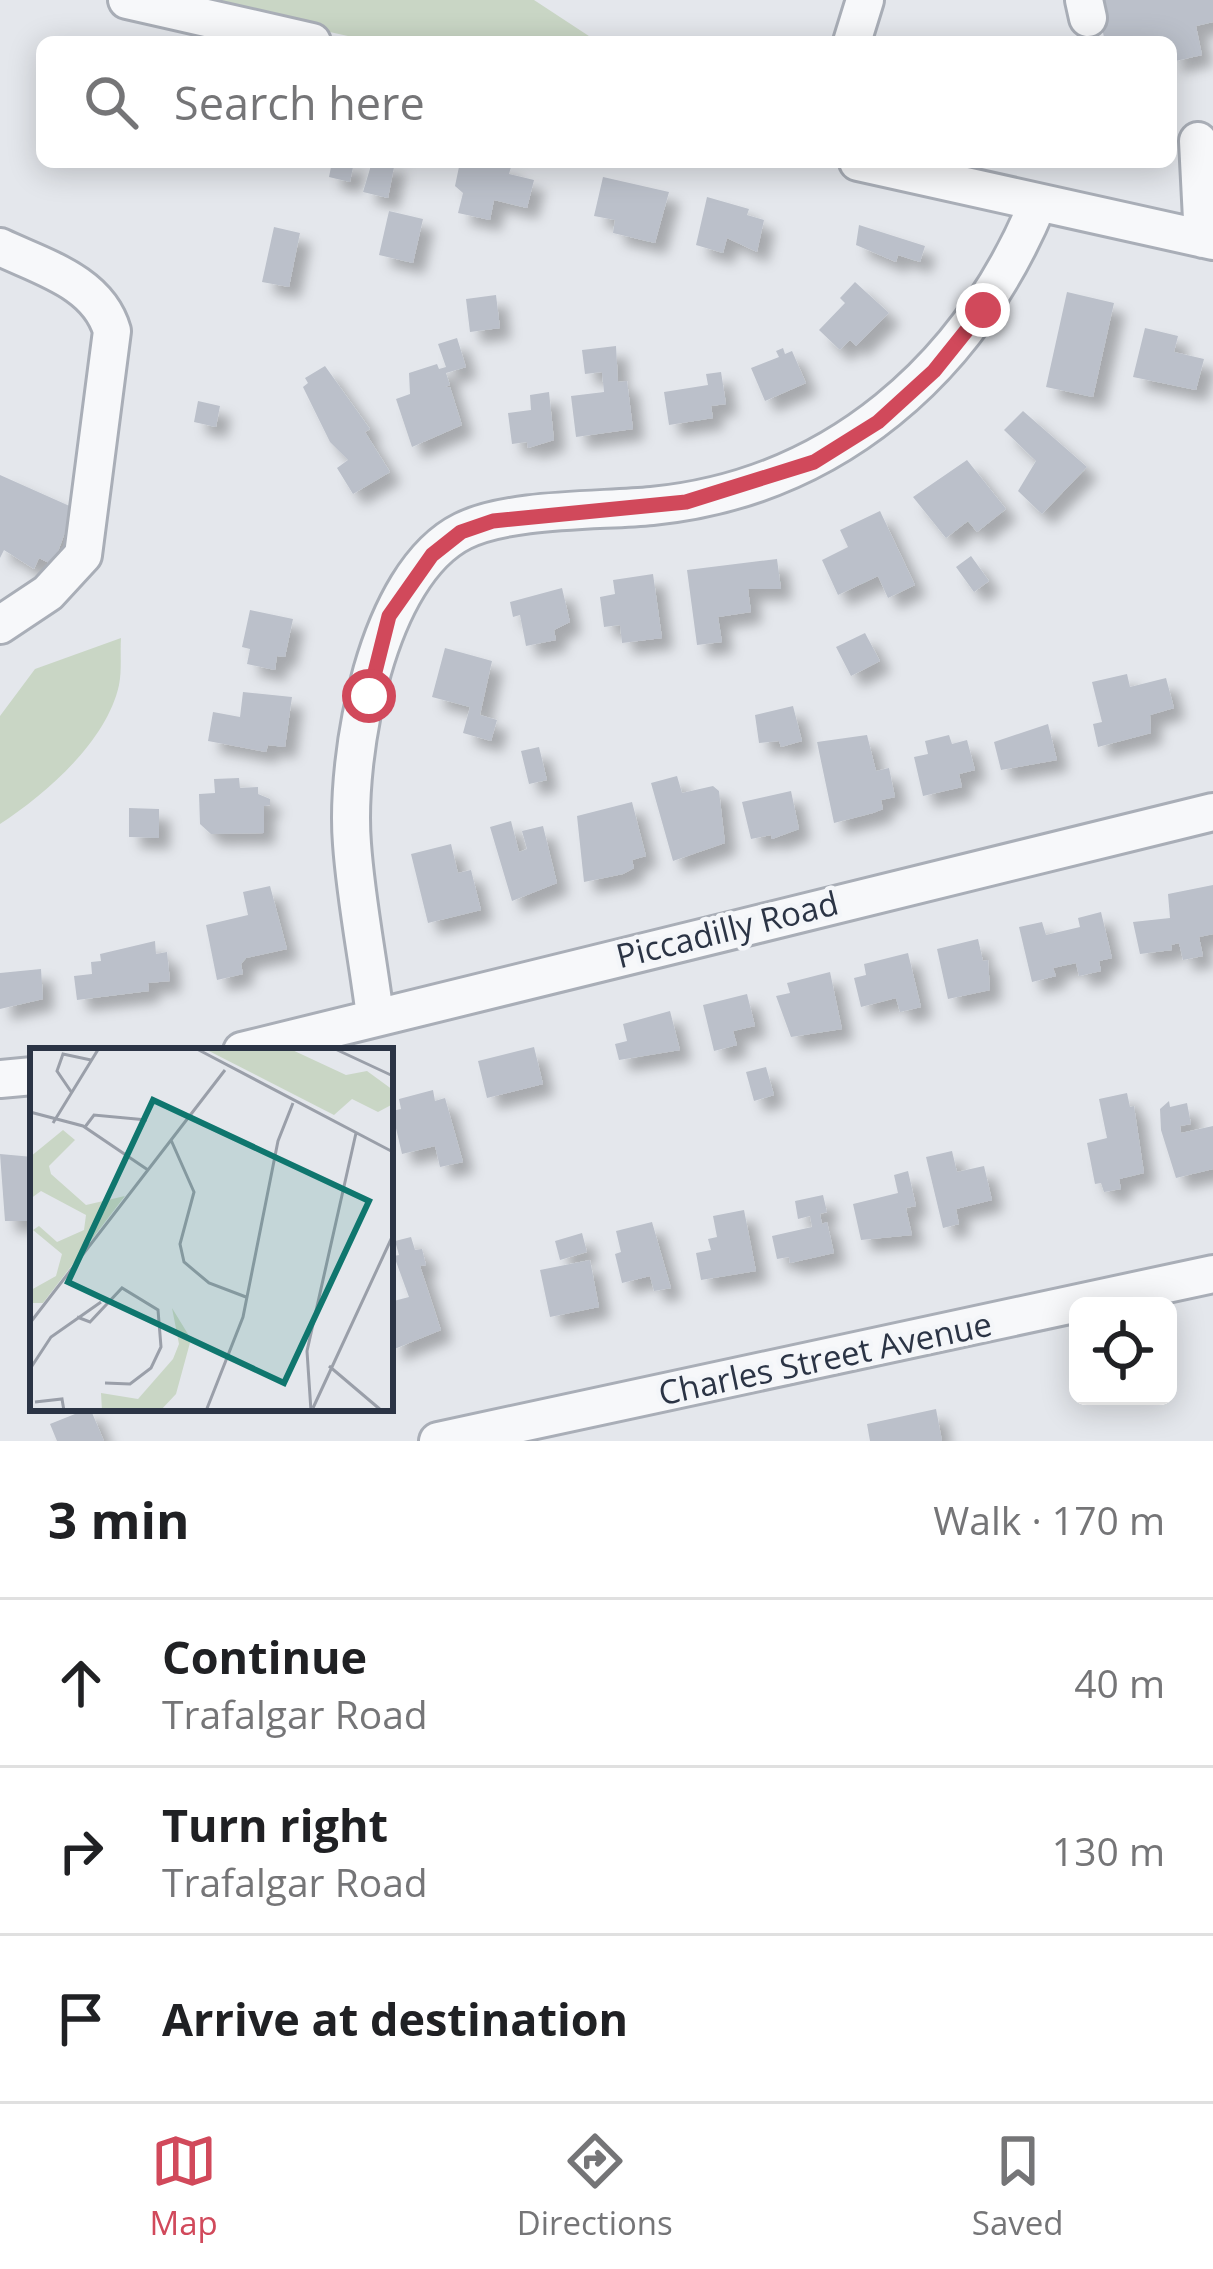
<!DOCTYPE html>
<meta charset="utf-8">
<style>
:root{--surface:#fff;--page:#f2f2f2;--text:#202124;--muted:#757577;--line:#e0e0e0;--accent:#d1495b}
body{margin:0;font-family:"Open Sans",sans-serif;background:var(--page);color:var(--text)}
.controls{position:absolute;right:36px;bottom:36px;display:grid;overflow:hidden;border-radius:18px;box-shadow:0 6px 30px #0003}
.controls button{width:108px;height:108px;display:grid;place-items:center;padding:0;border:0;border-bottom:3px solid var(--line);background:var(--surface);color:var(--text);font:60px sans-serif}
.stop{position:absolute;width:36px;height:36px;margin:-27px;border:9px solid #d1495b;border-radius:50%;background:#fff}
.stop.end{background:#d1495b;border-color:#fff;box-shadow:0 3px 12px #0008}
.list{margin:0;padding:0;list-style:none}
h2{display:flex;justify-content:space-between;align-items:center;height:156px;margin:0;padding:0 48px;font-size:51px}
h2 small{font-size:39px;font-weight:400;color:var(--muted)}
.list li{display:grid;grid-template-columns:78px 1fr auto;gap:36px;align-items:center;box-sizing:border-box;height:168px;padding:0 48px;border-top:3px solid var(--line)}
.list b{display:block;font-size:45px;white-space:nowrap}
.list p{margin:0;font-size:39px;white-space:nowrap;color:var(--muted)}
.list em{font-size:39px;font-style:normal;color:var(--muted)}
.icon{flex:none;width:66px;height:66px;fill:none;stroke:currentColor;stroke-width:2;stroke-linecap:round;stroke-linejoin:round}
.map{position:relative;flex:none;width:1213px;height:1441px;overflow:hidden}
.search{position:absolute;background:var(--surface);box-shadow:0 6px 30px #0003;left:36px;right:36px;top:36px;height:132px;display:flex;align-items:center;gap:30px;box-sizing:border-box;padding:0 42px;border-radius:18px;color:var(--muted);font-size:45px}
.sheet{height:660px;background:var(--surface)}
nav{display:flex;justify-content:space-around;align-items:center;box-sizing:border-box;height:168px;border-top:3px solid var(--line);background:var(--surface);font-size:33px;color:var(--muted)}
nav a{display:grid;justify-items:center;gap:6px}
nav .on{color:var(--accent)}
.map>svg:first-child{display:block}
</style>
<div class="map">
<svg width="1213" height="1441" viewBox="0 0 1213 1441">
<defs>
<filter id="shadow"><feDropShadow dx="11" dy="11" stdDeviation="6" flood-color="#0004"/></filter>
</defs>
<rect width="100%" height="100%" fill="#e4e7ec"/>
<!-- green -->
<path fill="#c9d6c5" d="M 185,0 L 534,0 L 598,42 L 375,42 Z
M 121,638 C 120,653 122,670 119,685 C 107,741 46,794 0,824 L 0,716 L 35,669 Z"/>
<!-- building -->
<path fill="#bbc0ca" filter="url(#shadow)" d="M 1096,0 L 1213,0 L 1213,22 L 1196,26 L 1202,55 L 1171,62 L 1171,42 L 1105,42 Z
M 332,162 L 354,162 L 350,182 L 329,177 Z
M 372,162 L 395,162 L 388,198 L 363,192 Z
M 460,162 L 511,167 L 509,174 L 534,180 L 527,208 L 494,200 L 490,220 L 458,213 L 463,193 L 455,186 Z
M 603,177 L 669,192 L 655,243 L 613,233 L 615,220 L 594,216 Z
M 707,197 L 749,209 L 747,215 L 764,220 L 757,252 L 727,238 L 723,253 L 696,245 Z
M 389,211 L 423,219 L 413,263 L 379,255 Z
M 859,225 L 925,246 L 920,262 L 898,255 L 896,262 L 856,245 Z
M 274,227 L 300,233 L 289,287 L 262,282 Z
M 855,282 L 889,313 L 856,346 L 850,340 L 840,350 L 819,330 L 845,303 L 840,298 Z
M 1067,292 L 1114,303 L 1093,397 L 1046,387 Z
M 496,295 L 500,328 L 470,332 L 466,299 Z
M 1145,328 L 1178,336 L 1174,352 L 1204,359 L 1196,390 L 1133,377 Z
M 457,338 L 466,367 L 446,373 L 450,385 L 445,387 L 450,387 L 462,425 L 412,447 L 396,399 L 410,394 L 409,373 L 437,364 L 439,369 L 446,367 L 438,344 Z
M 616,346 L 618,382 L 627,381 L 633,429 L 576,437 L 571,396 L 604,392 L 602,372 L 585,374 L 582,350 Z
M 783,348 L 785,354 L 792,351 L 806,383 L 765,401 L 751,368 L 779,357 L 776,351 Z
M 325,366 L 370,429 L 365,432 L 390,472 L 353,494 L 337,468 L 348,460 L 330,442 L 303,387 L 308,383 L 305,378 Z
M 721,372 L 726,404 L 711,406 L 713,418 L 669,425 L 664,392 L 708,385 L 706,374 Z
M 549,392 L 554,440 L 528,448 L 527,442 L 512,444 L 508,413 L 531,410 L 530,395 Z
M 198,401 L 220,406 L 216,427 L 194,422 Z
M 1023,411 L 1087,467 L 1042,514 L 1018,491 L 1036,461 L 1004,430 Z
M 967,460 L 1006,509 L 977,532 L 968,521 L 946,538 L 913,497 Z
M 0,475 L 74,508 L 53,565 L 39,558 L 34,569 L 4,550 L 0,558 Z
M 880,511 L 915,585 L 888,598 L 878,576 L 838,595 L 822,560 L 848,547 L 840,530 Z
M 971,556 L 989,581 L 974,592 L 956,567 Z
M 777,559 L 781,589 L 748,589 L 751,612 L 718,617 L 722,642 L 697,645 L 687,570 Z
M 653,574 L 662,638 L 622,643 L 620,625 L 604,627 L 600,597 L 615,594 L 613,580 Z
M 562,588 L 570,622 L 554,630 L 556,640 L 526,646 L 520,615 L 513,617 L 510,602 Z
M 250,610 L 293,619 L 285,657 L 277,656 L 275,670 L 247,664 L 250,649 L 242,647 Z
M 865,633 L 880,661 L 851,676 L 836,647 Z
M 445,648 L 492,661 L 480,715 L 497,720 L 491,741 L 463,733 L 470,707 L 432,697 Z
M 1127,674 L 1130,687 L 1166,678 L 1174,708 L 1150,715 L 1151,733 L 1098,747 L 1093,724 L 1102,722 L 1092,682 Z
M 243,692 L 292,697 L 285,747 L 268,745 L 266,752 L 208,741 L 213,712 L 240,717 Z
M 793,706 L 802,741 L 781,747 L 779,741 L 759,743 L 755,715 Z
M 1048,724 L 1057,760 L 1001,770 L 994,742 Z
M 867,735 L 876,771 L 889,768 L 895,797 L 881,800 L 883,809 L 873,813 L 834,823 L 817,742 Z
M 949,735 L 952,744 L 967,740 L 975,770 L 959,774 L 962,787 L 923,796 L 914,757 L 928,754 L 925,741 Z
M 539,747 L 547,780 L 529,784 L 521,751 Z
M 677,776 L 682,793 L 713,786 L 719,791 L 725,843 L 673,861 L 651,783 Z
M 239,778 L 240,788 L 258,787 L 258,794 L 270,799 L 270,805 L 264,806 L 264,833 L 211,834 L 200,824 L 199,794 L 215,793 L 214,779 Z
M 791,791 L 799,829 L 772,839 L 771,835 L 751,839 L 742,802 Z
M 632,802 L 646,856 L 632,860 L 634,868 L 623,874 L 584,882 L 577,816 Z
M 129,808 L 159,809 L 159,838 L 129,837 Z
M 511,821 L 519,852 L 527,849 L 522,831 L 543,826 L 557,883 L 512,901 L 490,827 Z
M 451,844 L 458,873 L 471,870 L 481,910 L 428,923 L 411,854 Z
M 1213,885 L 1213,934 L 1199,937 L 1203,956 L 1183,960 L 1179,943 L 1171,945 L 1172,950 L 1140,954 L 1133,922 L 1170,918 L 1168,894 Z
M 270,886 L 287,949 L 246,958 L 241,964 L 243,974 L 217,980 L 206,925 L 248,915 L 243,892 Z
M 1101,912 L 1112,958 L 1099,961 L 1101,971 L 1079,976 L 1076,963 L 1053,968 L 1056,976 L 1032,982 L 1019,927 L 1042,922 L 1046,935 L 1080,927 L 1078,918 Z
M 978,939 L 983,961 L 988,960 L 990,990 L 948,999 L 937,949 Z
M 155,941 L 156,954 L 167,952 L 170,981 L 148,983 L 149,991 L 77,1000 L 74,976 L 92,974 L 91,962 L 101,961 L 100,954 Z
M 908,953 L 921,1007 L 900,1012 L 896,998 L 861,1007 L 854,978 L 866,975 L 864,964 Z
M 41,969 L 43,999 L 0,1009 L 0,973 Z
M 830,972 L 842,1029 L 791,1037 L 776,996 L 790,993 L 787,983 Z
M 747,994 L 755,1026 L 733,1031 L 737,1045 L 714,1051 L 703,1005 Z
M 670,1011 L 680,1050 L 619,1060 L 615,1044 L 627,1041 L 623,1024 Z
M 534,1047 L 543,1084 L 487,1098 L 478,1061 Z
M 766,1067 L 774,1095 L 754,1101 L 746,1072 Z
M 433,1090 L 435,1101 L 445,1098 L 463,1162 L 440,1167 L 435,1146 L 402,1154 L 392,1111 L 401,1109 L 399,1099 Z
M 1127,1093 L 1130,1107 L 1134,1106 L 1144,1173 L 1119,1179 L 1121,1189 L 1104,1192 L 1101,1183 L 1095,1184 L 1087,1143 L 1107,1138 L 1099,1099 Z
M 1169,1101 L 1170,1107 L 1187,1103 L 1191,1124 L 1180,1126 L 1181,1133 L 1213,1126 L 1213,1169 L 1176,1178 L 1161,1130 L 1160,1109 Z
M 952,1151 L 957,1172 L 984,1166 L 992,1200 L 956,1209 L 959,1224 L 943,1228 L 926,1157 Z
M 0,1154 L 33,1157 L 33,1221 L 5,1221 Z
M 908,1171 L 916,1206 L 906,1208 L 912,1235 L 861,1240 L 853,1204 L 898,1193 L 894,1175 Z
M 823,1195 L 827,1212 L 820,1214 L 822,1224 L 827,1222 L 834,1253 L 790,1263 L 789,1257 L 777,1259 L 772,1236 L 812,1227 L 810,1216 L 798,1219 L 795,1201 Z
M 744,1210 L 756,1271 L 701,1280 L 696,1253 L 711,1250 L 708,1239 L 717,1237 L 713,1216 Z
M 652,1222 L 671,1288 L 654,1291 L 650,1276 L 622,1283 L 615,1254 L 621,1252 L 616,1231 Z
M 582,1233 L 587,1252 L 560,1260 L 555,1241 Z
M 411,1237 L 415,1250 L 422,1249 L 426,1265 L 420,1266 L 441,1330 L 392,1350 L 390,1302 L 409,1297 L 394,1256 L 399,1255 L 395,1241 Z
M 590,1260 L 599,1307 L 550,1317 L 540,1270 Z
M 90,1408 L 104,1441 L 57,1441 L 50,1424 Z
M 936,1409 L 942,1441 L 870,1441 L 867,1424 Z"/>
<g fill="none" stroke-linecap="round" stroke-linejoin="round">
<!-- minor casing -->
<g stroke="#a9aeb7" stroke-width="42">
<path id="minor" d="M 127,0 L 312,42
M 1084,0 L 1088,18
M 852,42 L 865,0
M 1198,141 L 1203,239
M 858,162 L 1213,241
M 0,247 C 42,267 98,282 112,331 L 83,555 L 48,593 L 0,625
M 375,1016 C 368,959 356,901 352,844 C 345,757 376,574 463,531 C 509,508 599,511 652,506 C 834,488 969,369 1038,203
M 242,1051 L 1213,812
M 0,1079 L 33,1076
M 438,1441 L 1213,1274"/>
</g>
<!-- minor -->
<use href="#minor" stroke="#f7f8fa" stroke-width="36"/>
</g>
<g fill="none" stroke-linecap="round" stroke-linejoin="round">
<!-- route -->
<path stroke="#d1495b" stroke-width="15" d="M 369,696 L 389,616 L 432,555 L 461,532 L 493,521 L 686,502 L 814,462 L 878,422 L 934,371 L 983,310"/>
</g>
<g text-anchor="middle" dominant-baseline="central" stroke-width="9" stroke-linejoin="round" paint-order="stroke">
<!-- street labels -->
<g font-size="33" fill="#2b3445" stroke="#f4f6f9">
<text transform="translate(727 929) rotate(-14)">Piccadilly Road</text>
<text transform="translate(825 1358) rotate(-12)">Charles Street Avenue</text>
</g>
</g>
<!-- overview -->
<g transform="translate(30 1048)">
<rect width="363" height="363" fill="#e4e7ec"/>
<path d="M 173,0 L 258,0 L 316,27 L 337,23 L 363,42 L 363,56 L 348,64 L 322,51 L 304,67 ZM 33,82 L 45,92 L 19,118 L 21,126 L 56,157 L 95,148 L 13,255 L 2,255 L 1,242 L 26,228 L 32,206 L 3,182 L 9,178 L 27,194 L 54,182 L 56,167 L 11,143 L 0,151 L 0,109 ZM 142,260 L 161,291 L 146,346 L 130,363 L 72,363 L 71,345 L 108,351 L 143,311 L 149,296 Z" fill="#c9d6c5"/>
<path fill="none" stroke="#9a9fa9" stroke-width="3" d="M 165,0 L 363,104M 303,0 L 363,28M 42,45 L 27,23 L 33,6 L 61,12M 0,64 L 53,78 L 118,122M 23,75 L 69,0M 55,79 L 64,67 L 117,72M 141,92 L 164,144 L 150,196 L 154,214 L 179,235 L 216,249M 47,269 L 60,274 L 92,240 L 128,262 L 131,299 L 121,320 L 100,336 L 75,335M 0,275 L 195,22M 299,318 L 352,363M 0,321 L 21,289 L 71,254M 5,354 L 32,351 L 34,363M 283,360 L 363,187M 176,363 L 213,269 L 248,93 L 263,55M 281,363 L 277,303 L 326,85"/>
<path fill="#0f766e" fill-opacity="0.15" stroke="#0f766e" stroke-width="6" d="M 123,52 L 339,153 L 254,335 L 38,234 Z"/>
<rect width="363" height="363" fill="none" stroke="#2b3445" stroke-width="6"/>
</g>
</svg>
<div class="controls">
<button><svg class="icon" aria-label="locate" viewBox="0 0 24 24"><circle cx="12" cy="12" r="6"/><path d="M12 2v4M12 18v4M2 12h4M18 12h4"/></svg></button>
</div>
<div class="stop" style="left:369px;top:696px"></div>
<div class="stop end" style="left:983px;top:310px"></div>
<div class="search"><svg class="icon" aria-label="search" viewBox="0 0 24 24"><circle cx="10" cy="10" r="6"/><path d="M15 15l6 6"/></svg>Search here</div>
</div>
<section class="sheet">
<h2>3 min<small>Walk · 170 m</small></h2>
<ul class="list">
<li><svg class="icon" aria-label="ahead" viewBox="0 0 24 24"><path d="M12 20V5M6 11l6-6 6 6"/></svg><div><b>Continue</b><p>Trafalgar Road</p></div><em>40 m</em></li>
<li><svg class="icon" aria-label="right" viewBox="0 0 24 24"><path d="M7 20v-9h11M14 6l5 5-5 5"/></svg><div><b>Turn right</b><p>Trafalgar Road</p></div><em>130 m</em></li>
<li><svg class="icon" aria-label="arrive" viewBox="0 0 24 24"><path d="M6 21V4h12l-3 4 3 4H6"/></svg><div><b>Arrive at destination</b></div></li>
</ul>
</section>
<nav>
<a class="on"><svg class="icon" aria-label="map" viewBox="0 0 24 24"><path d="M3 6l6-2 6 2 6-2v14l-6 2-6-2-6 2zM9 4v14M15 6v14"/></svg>Map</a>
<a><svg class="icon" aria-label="directions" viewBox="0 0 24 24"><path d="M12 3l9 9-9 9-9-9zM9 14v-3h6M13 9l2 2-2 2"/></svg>Directions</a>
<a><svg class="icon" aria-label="saved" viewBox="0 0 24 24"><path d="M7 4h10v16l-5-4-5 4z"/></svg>Saved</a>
</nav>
